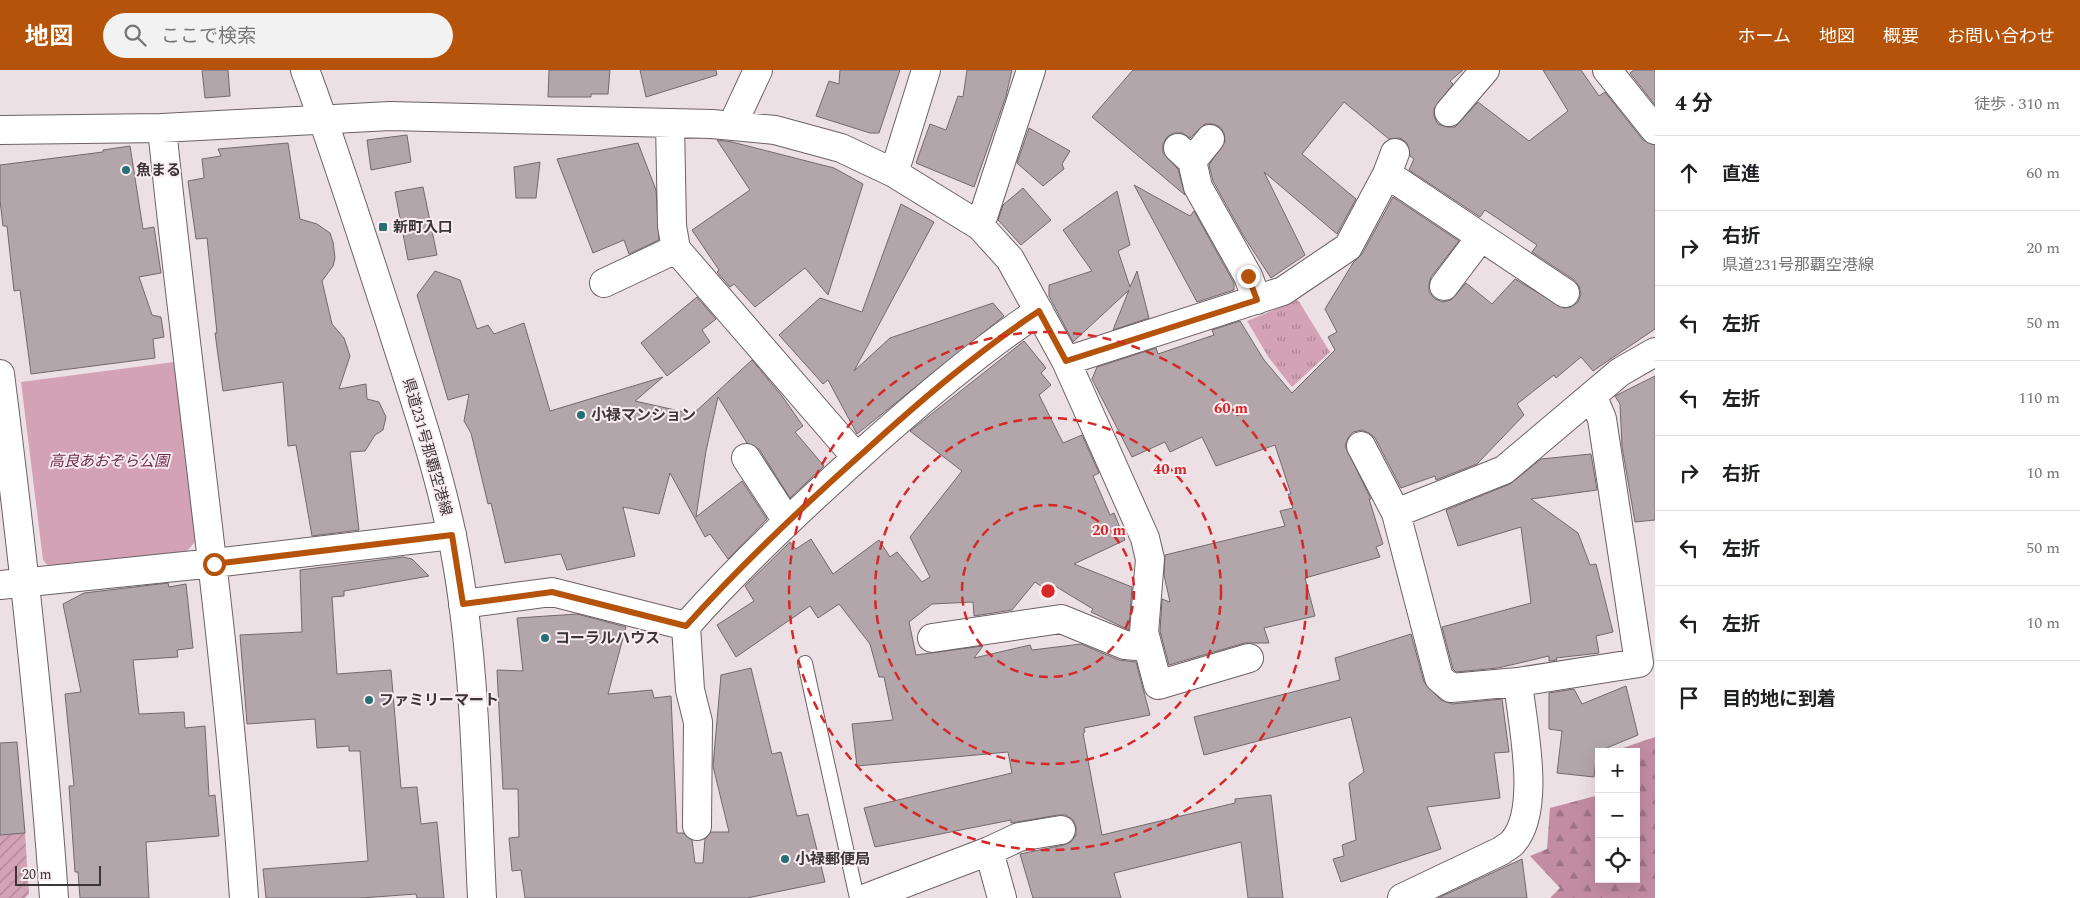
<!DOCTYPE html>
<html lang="ja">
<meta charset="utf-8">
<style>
:root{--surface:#fff;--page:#f2f2f2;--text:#202124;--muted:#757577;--line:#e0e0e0;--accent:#b45309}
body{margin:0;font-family:Spectral,"Noto Sans JP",serif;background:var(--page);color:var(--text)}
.controls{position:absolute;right:15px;bottom:15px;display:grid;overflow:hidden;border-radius:0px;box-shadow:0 5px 20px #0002}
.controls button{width:45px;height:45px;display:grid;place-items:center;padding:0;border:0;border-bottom:1px solid var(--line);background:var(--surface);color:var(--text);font:25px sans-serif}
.scale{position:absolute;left:15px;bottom:12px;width:86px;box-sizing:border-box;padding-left:5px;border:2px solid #3a3537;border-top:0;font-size:14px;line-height:18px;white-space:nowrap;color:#3a3537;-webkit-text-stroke:4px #faedf2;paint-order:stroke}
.stop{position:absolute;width:15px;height:15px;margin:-11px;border:4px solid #b45309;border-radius:50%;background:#fff}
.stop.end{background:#b45309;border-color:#fff;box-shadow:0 1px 5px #0008}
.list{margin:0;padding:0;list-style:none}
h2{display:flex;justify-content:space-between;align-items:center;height:65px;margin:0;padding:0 20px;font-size:21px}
h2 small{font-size:16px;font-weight:400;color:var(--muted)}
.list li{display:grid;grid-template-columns:32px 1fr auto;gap:15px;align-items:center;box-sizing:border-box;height:75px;padding:0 20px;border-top:1px solid var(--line)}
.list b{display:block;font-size:19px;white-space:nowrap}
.list p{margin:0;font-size:16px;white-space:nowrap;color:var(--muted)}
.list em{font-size:16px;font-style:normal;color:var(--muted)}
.icon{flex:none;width:28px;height:28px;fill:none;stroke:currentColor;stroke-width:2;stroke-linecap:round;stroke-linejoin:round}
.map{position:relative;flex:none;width:1655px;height:828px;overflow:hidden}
header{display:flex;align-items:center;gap:30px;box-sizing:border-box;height:70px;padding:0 25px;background:var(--accent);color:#fff}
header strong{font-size:24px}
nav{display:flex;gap:28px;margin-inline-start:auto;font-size:18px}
.search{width:350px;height:45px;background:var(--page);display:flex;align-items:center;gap:12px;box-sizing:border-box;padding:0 18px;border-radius:28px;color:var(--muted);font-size:19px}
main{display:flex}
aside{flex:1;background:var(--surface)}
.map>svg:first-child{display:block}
</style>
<header>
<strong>地図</strong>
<div class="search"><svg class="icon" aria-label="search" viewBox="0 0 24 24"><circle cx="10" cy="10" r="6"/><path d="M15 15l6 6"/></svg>ここで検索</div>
<nav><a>ホーム</a><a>地図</a><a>概要</a><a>お問い合わせ</a></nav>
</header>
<main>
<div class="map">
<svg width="1655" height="828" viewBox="0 0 1655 828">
<defs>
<pattern id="grass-tufts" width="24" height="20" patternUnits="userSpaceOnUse" patternTransform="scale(1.25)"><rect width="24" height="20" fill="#d3a2b5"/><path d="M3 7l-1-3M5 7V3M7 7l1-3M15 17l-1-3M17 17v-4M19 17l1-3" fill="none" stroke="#ac8594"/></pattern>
<pattern id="forest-firs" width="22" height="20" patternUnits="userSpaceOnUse" patternTransform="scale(1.25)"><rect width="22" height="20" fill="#c28da2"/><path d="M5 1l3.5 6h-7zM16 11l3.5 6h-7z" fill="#9f7485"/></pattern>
<pattern id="garden-furrows" width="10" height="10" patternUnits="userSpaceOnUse" patternTransform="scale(1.25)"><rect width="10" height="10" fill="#d3a2b5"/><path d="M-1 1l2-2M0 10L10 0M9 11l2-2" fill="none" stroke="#ac8594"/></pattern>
</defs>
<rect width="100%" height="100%" fill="#ede0e5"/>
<!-- grass -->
<path fill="url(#grass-tufts)" d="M 1298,230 L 1330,282 L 1292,317 L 1269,288 L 1247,251 Z"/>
<!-- forest -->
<path fill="url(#forest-firs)" d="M 1655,667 L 1655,828 L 1550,828 L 1560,818 L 1530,786 L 1547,779 L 1550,738 L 1599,725 L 1599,809 L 1636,809 L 1636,682 L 1617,680 Z"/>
<!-- park -->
<path fill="#d3a2b5" d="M 174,292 L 196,471 L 186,482 L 51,499 L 43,490 L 21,312 Z"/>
<!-- garden -->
<path fill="url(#garden-furrows)" d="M 25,763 L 29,824 L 25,828 L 0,828 L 0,765 Z"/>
<!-- building -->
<path fill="#b2a6ab" stroke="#73696d" d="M 202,0 L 228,0 L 230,26 L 205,28 Z
M 549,0 L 610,0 L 608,24 L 591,24 L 591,27 L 548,27 Z
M 640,0 L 716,0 L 717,5 L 646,27 Z
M 840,0 L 900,0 L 879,63 L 870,63 L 816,46 L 829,11 L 839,14 Z
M 967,0 L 1012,0 L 1006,26 L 974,117 L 916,93 L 930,54 L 946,60 L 958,26 L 963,27 Z
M 1133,0 L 1463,0 L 1450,11 L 1453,14 L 1434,39 L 1434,47 L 1438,54 L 1447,57 L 1455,57 L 1478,32 L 1529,71 L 1568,41 L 1543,0 L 1581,0 L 1599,26 L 1605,22 L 1643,70 L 1655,75 L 1655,259 L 1593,301 L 1581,287 L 1556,308 L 1554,305 L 1517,334 L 1524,345 L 1477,394 L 1436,410 L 1435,406 L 1401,418 L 1375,368 L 1369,363 L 1362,360 L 1353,362 L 1348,368 L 1345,376 L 1371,429 L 1369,429 L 1383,474 L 1376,477 L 1380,487 L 1305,508 L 1315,546 L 1264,558 L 1269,573 L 1245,573 L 1169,595 L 1160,561 L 1162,529 L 1170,532 L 1164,505 L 1165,485 L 1285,456 L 1280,441 L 1293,438 L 1288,424 L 1291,424 L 1275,375 L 1216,396 L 1202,367 L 1170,382 L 1165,372 L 1132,387 L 1092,309 L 1097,297 L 1156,278 L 1158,284 L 1214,265 L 1212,260 L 1240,251 L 1264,290 L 1292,323 L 1335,280 L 1328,267 L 1337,262 L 1325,239 L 1353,193 L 1362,184 L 1393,127 L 1459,171 L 1431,207 L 1429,214 L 1429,222 L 1435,229 L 1443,232 L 1451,230 L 1466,213 L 1492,234 L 1515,209 L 1564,238 L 1571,237 L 1578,232 L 1581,224 L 1579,216 L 1574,210 L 1532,182 L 1537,175 L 1485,140 L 1480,147 L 1409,100 L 1414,89 L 1410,86 L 1407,73 L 1400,68 L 1389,69 L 1344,32 L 1302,84 L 1356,129 L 1337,164 L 1264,102 L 1305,185 L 1271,208 L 1243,165 L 1213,111 L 1209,95 L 1225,71 L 1224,63 L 1220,57 L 1213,54 L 1205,54 L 1190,68 L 1182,63 L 1174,63 L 1167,67 L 1163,74 L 1163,83 L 1178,99 L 1185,125 L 1092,47 Z
M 1634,0 L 1655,0 L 1655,35 L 1630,3 Z
M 1029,58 L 1070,81 L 1062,94 L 1064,99 L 1043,116 L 1017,93 Z
M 407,65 L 411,92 L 371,100 L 367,70 Z
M 717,70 L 732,72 L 834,98 L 863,114 L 828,225 L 805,198 L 755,237 L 734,214 L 730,217 L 717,202 L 719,200 L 692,160 L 750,120 Z
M 288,73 L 300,149 L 317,154 L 330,163 L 333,172 L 335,188 L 333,196 L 322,211 L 332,254 L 344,268 L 350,286 L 339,319 L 366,314 L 367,329 L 379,332 L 386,347 L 383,360 L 375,365 L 365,381 L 350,382 L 359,460 L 312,466 L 296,375 L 288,376 L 283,312 L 223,321 L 215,263 L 217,263 L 207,168 L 196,169 L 188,111 L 204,108 L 202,89 L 221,86 L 218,79 Z
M 638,73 L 656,120 L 659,170 L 629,184 L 624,170 L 593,183 L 557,89 Z
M 130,76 L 143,159 L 154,157 L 161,203 L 139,207 L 152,245 L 161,247 L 164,267 L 153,269 L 155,288 L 31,304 L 20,220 L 14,221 L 7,156 L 3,156 L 0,130 L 0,95 L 103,82 L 103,80 Z
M 540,92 L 536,128 L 516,128 L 514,97 Z
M 1134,115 L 1190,146 L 1194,141 L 1234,213 L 1234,220 L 1197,232 Z
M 423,117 L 437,185 L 408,190 L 395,122 Z
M 1023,118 L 1051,150 L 1021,175 L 998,150 L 1003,135 Z
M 1117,121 L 1130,175 L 1118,181 L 1130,217 L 1137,201 L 1149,248 L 1113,260 L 1129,220 L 1073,272 L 1049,226 L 1049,215 L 1092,201 L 1063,160 Z
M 901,134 L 934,152 L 854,301 L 890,268 L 993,233 L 1004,246 L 857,364 L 828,310 L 823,314 L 779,265 L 820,228 L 862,242 Z
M 435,201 L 460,210 L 477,259 L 488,255 L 494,264 L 524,253 L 550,341 L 663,307 L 635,331 L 693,344 L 752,290 L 782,326 L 803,356 L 795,362 L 824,396 L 790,428 L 759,379 L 747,373 L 718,327 L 706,381 L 696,447 L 742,411 L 767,449 L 728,489 L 710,464 L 705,467 L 670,403 L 659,444 L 623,437 L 635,486 L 567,500 L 561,484 L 505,493 L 491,433 L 488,434 L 471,363 L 464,351 L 469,324 L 448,330 L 417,225 Z
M 697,227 L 716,249 L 702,260 L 710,272 L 667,306 L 641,273 Z
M 1024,271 L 1046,298 L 1041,303 L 1051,315 L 1039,325 L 1063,373 L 1082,365 L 1099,403 L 1093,406 L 1110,445 L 1114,443 L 1125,470 L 1074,494 L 1132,517 L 1129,560 L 1091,542 L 1093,539 L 1050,513 L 1045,519 L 1035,512 L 1012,540 L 974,546 L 973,532 L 932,534 L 909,552 L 916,585 L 983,576 L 974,588 L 1030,575 L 1032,580 L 1081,574 L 1119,590 L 1136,592 L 1150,645 L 1084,658 L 1085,662 L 1083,663 L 1102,765 L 1235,733 L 1235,729 L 1271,725 L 1283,828 L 1248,828 L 1241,772 L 1114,803 L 1121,828 L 1033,828 L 1020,784 L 1064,775 L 1071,772 L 1076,765 L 1076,757 L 1073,750 L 1066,745 L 1058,745 L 1011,753 L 1011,750 L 875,777 L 864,738 L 1012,703 L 1008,682 L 857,696 L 852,654 L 893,650 L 884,607 L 879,607 L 870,574 L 839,534 L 818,548 L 810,536 L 736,587 L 717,555 L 754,531 L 745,516 L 790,472 L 796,479 L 811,469 L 833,504 L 879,470 L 890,487 L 897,482 L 922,512 L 930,507 L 910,467 L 962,401 L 910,361 Z
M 1655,306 L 1655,450 L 1635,452 L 1622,376 L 1620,334 L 1615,326 Z
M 1591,384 L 1597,420 L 1531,429 L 1578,463 L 1590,495 L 1596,494 L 1613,562 L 1596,566 L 1599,583 L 1556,588 L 1557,590 L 1549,591 L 1549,586 L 1498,598 L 1456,602 L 1453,599 L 1442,557 L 1531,533 L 1521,457 L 1458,476 L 1446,440 L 1510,414 L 1541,389 Z
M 403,487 L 412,489 L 429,506 L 344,521 L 344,526 L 332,527 L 337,604 L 391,600 L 401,718 L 417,717 L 421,754 L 437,752 L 444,828 L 417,828 L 416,824 L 361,828 L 266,828 L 263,799 L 368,791 L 360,681 L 349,681 L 349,676 L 317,678 L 315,649 L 247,654 L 240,565 L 302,562 L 300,500 Z
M 168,513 L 169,517 L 186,514 L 193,578 L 177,580 L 178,587 L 133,590 L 139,644 L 184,642 L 185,658 L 205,656 L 209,726 L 215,725 L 219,766 L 146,772 L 149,828 L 80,828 L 78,802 L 75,802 L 69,716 L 74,716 L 65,624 L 81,622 L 63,534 L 84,523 Z
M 577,544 L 626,557 L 608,624 L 652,620 L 654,628 L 671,626 L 677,763 L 683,763 L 692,770 L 695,793 L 703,793 L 705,769 L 711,762 L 729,762 L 713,696 L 721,605 L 751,598 L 772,684 L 781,682 L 797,746 L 808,744 L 825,812 L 747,828 L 525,828 L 521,800 L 512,801 L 509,768 L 519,767 L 518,719 L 503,719 L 497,600 L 523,601 L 517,548 Z
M 1411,564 L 1424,612 L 1441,630 L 1452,634 L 1502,629 L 1509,682 L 1494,683 L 1500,728 L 1427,737 L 1441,779 L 1341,812 L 1333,789 L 1344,786 L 1342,775 L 1356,770 L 1349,713 L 1364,702 L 1351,647 L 1204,685 L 1194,647 L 1340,610 L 1335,588 Z
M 1626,616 L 1638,665 L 1597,682 L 1594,707 L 1557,703 L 1562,661 L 1549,659 L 1549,623 L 1574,619 L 1582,634 Z
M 17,672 L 25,763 L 0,765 L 0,673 Z
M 1522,789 L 1527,828 L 1438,828 Z"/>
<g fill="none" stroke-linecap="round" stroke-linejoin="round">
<!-- service casing -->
<g stroke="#6b6164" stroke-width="16">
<path id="service" d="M 805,593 L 857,828"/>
</g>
<!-- minor casing -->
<g stroke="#6b6164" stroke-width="30">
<path id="minor" d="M 1607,0 L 1655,60
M 1449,42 L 1485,0
M 670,53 L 672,156 L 676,179 L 857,388
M 732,56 L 758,0
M 162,58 C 188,315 227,570 244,828
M 0,60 L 162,58 L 390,46 L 712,54 L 775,60 L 841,78 L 894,103 L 980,156 L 1010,189 L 1066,291 L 1145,468 L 1150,489 L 1144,562 L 1158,615 L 1249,588
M 1178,78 L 1192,91 L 1198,117 L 1248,206 L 1257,230
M 1192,91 L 1210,69
M 894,103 L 926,0
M 1387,104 L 1565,223
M 980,156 L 1031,0
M 604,213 L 676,179
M 1444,216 L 1481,167
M 1066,291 L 1283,221 L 1348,177 L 1387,104 L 1395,83
M 1361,376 L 1396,443 L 1439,608 L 1451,618 L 1518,612 L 1639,593 L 1602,349 L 1593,327
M 746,388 L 787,451
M 1396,443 L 1504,400 L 1620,302 L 1655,282
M 0,515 L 214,493 L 452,465
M 463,534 L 552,522 L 686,556
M 932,568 L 1061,549 L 1125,575 L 1148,577
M 697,756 L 698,652 L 690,620 L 686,556 C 741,494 800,439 862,383 C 918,333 976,283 1039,241
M 989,781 L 1019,767 L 1061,760
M 866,828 L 989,781 L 1002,828
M 1402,828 L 1501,781 C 1504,778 1510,776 1513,772 C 1542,739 1522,653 1518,612"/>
</g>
<!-- tertiary casing -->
<g stroke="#6b6164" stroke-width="30">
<path id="tertiary" d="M 0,304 C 22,479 42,653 54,828"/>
</g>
<!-- secondary casing -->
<g stroke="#6b6164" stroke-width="30">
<path id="secondary" d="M 305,0 C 336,83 362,167 390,252 C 412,322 437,393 452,466 C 476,584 476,708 482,828"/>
</g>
<!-- service -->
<use href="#service" stroke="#fff" stroke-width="14"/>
<!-- minor -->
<use href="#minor" stroke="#fff" stroke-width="28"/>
<!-- tertiary -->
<use href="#tertiary" stroke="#fff" stroke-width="28"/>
<!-- secondary -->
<use href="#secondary" stroke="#fff" stroke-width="28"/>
</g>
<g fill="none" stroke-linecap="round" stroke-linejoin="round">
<!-- route -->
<path stroke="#b45309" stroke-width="6" d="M 214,494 L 452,465 L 463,534 L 552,522 L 686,556 C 742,494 802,437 865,381 C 920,331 977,282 1039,241 L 1066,291 L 1257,230 L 1248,206"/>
</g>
<!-- distance rings -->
<g fill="none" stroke="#d62828" stroke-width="2.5" stroke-dasharray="9 6">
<circle cx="1048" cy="521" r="86"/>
<circle cx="1048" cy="521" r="173"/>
<circle cx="1048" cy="521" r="259"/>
</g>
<!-- markers -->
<g fill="#267074" stroke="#faedf2" stroke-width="2">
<circle cx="126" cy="100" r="5"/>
<rect x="378" y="152" width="10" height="10" rx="2.5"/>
<circle cx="581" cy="345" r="5"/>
<circle cx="545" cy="568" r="5"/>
<circle cx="369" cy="630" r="5"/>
<circle cx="785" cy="789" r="5"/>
</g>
<g text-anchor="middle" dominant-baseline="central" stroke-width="4" stroke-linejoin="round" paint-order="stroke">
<!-- poi labels -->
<g font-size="15" font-weight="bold" fill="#3a3537" stroke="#faedf2" text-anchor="start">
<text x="136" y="100">魚まる</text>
<text x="393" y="157">新町入口</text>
<text x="591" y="345">小禄マンション</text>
<text x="555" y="568">コーラルハウス</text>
<text x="379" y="630">ファミリーマート</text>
<text x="795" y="789">小禄郵便局</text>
</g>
<!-- street labels -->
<g font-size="15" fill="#3a3537" stroke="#faedf2">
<text transform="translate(427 377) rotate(74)">県道231号那覇空港線</text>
</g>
<!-- park labels -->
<g font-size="15" font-style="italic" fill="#6e2c4b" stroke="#faedf2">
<text x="109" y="391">高良あおぞら公園</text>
</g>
</g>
<circle cx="1048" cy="521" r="8" fill="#d62828" stroke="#faedf2" stroke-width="2.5"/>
<g font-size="15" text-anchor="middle" font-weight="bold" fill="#d62828" stroke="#faedf2" stroke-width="4" stroke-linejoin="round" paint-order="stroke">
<text x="1231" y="343">60 m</text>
<text x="1170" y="404">40 m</text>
<text x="1109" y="465">20 m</text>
</g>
</svg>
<div class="controls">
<button>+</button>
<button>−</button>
<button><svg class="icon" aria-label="locate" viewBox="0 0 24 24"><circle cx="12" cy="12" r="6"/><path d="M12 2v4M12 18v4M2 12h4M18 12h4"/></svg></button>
</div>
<div class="scale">20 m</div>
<div class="stop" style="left:214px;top:494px"></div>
<div class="stop end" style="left:1248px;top:206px"></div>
</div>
<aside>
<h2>4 分<small>徒歩 · 310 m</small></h2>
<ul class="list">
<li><svg class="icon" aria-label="ahead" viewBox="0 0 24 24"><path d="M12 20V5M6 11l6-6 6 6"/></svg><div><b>直進</b></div><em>60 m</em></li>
<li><svg class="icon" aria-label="right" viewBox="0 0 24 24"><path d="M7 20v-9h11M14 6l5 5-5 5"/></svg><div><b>右折</b><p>県道231号那覇空港線</p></div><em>20 m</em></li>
<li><svg class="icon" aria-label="left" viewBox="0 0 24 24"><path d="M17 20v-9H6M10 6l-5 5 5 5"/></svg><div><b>左折</b></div><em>50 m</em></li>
<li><svg class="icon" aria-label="left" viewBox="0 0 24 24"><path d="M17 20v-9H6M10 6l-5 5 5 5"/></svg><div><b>左折</b></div><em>110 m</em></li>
<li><svg class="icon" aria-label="right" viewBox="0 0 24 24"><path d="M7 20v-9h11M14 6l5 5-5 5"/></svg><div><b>右折</b></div><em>10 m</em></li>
<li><svg class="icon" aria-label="left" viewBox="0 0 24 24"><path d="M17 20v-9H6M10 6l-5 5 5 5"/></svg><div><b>左折</b></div><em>50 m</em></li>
<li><svg class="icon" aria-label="left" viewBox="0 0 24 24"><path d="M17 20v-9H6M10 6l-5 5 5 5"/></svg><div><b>左折</b></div><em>10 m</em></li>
<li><svg class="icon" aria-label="arrive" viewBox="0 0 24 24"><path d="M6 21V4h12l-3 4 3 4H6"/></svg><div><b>目的地に到着</b></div></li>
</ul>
</aside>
</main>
